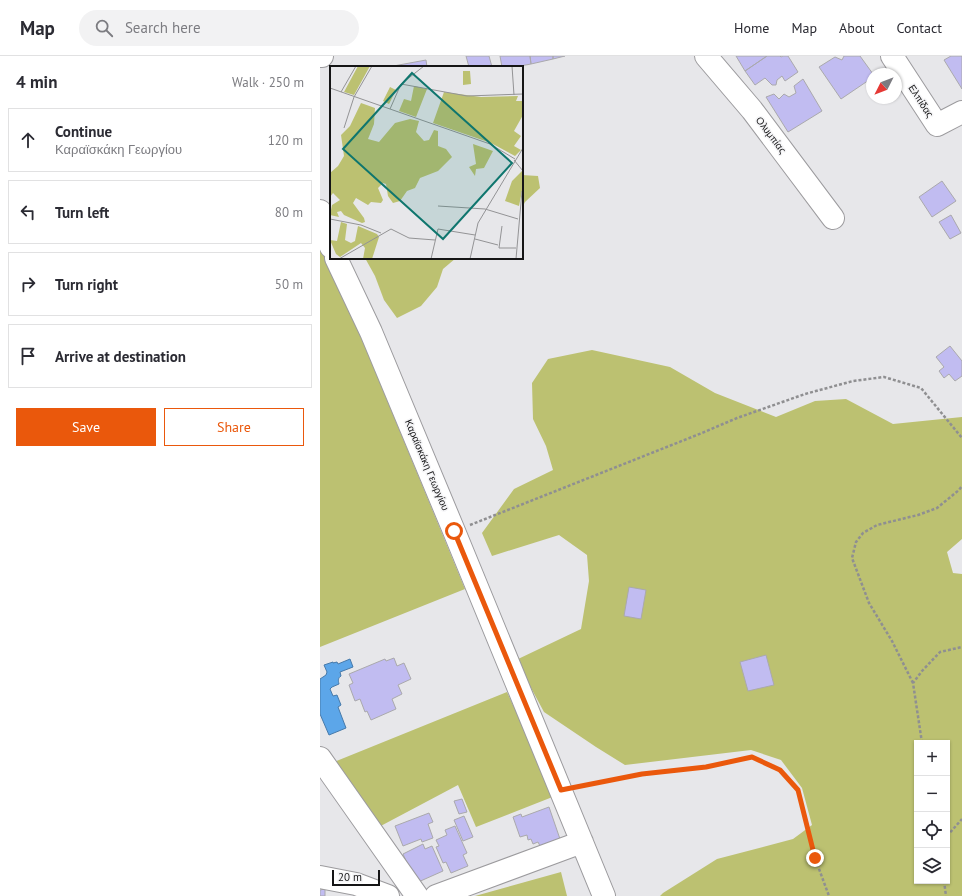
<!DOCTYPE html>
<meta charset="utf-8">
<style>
:root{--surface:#fff;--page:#f2f2f3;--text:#2b2b33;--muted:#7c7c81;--line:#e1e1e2;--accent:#ea580c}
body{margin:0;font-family:"PT Sans",sans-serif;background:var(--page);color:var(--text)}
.controls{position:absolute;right:12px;bottom:12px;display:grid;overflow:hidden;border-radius:0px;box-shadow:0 1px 3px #0004}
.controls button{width:36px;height:36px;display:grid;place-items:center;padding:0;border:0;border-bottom:1px solid var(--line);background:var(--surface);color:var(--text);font:20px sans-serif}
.compass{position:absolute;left:546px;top:12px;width:36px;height:36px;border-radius:50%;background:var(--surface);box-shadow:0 1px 3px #0004;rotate:228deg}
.scale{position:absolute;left:12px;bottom:10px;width:48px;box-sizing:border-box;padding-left:4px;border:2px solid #151516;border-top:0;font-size:11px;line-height:14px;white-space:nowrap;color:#151516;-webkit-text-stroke:3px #f5f5f7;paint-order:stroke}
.stop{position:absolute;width:12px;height:12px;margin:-9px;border:3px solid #ea580c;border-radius:50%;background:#fff}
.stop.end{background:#ea580c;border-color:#fff;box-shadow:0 1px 4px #0008}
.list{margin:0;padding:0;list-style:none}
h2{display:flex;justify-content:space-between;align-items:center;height:52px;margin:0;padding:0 16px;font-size:17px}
h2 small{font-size:13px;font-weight:400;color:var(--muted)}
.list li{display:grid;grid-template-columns:26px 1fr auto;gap:12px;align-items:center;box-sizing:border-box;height:64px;margin:0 8px 8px;padding:0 8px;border:1px solid var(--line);border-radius:0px}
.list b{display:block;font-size:15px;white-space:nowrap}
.list p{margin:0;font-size:13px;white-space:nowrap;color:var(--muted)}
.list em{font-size:13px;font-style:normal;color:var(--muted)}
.actions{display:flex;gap:8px;padding:12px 16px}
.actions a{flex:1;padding:9px 0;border:1px solid var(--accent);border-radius:0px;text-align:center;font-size:14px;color:var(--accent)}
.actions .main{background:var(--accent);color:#fff}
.icon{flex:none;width:22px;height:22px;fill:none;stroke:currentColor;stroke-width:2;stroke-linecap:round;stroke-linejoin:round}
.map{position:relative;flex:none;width:642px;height:840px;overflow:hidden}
header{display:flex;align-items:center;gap:24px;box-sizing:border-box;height:56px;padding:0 20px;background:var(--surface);border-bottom:1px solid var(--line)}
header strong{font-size:19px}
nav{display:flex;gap:22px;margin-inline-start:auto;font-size:14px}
.search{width:280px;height:36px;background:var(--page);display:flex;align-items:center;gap:10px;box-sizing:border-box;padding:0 14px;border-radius:22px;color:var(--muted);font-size:15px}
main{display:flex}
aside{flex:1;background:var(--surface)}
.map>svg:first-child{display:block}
</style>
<header>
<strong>Map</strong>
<div class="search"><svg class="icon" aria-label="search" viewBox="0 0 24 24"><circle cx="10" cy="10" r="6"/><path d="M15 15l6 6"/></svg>Search here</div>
<nav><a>Home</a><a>Map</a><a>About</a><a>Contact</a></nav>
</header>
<main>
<aside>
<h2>4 min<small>Walk · 250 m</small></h2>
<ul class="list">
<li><svg class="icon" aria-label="ahead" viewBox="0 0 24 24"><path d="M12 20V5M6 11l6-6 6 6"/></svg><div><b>Continue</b><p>Καραϊσκάκη Γεωργίου</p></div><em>120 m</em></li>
<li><svg class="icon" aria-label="left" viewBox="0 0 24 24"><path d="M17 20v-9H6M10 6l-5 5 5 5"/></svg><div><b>Turn left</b></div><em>80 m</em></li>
<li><svg class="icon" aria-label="right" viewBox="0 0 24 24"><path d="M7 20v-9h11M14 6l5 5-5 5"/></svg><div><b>Turn right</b></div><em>50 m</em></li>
<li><svg class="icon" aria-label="arrive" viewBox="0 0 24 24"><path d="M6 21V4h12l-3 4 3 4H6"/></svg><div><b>Arrive at destination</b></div></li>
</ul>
<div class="actions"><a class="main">Save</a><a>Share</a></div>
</aside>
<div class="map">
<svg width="642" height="840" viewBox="0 0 642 840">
<rect width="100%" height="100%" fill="#e7e7ea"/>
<!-- green -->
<path fill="#bcc171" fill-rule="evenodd" d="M 202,119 L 218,120 L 220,132 L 205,146 L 202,152 Z
M 0,188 L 41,281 L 145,533 L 0,591 Z
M 45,202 L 136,202 L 123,213 L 117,231 L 101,250 L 77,262 L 64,244 L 55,220 Z
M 272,294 L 350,311 L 395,337 L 456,361 L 495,345 L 526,343 L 573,368 L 642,361 L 642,483 L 627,496 L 633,517 L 642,518 L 642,840 L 340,840 L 343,837 L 397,803 L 473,783 L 492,769 L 482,732 L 461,704 L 431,694 L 305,709 L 276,691 L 224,656 L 196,604 L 261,573 L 269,525 L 267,499 L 239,479 L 172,500 L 162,477 L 194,433 L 233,414 L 226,390 L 213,363 L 212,327 L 228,303 ZM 597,687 L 627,687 L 627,825 L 597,825 Z
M 187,636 L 235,740 L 156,771 L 138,729 L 55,773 L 14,706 Z
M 241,816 L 247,840 L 155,840 Z"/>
<!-- water -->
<path fill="#5ca6e9" stroke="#477aaa" d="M 30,603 L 33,611 L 20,616 L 21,620 C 18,622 18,624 19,628 L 12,631 L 10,633 L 13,640 L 17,639 L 21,649 L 18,651 L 26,672 L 9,679 L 0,658 L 0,623 L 6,619 L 7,616 L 4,609 L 13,606 L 13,607 L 17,606 L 18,608 Z"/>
<!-- building -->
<path fill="#c1bcf1" stroke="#aaa9ac" d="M 146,0 L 169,0 L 172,11 L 149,11 Z
M 180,0 L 210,0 L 211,8 L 200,10 L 200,11 L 182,11 Z
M 210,0 L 233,0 L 233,3 L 211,8 Z
M 233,0 L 245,0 L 233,3 Z
M 416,0 L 447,0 L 425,15 Z
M 447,0 L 460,0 L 461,1 L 463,0 L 468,0 L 478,16 L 465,25 L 462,20 L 457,24 L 456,29 L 452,29 L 445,22 L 435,29 L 425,15 Z
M 524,0 L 540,0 L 553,18 L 552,22 L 521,43 L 499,11 L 515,1 L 522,4 Z
M 631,0 L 642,0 L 642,33 L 624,4 Z
M 106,4 L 107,11 L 68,11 Z
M 483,23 L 502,55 L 468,76 L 446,41 L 454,38 L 459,43 L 464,38 L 469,41 L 476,37 L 474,30 Z
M 622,125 L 636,145 L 612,161 L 599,141 Z
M 631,159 L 641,177 L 630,183 L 619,166 Z
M 630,290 L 642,305 L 642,320 L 635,325 L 629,318 L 624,322 L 619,315 L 624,311 L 616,301 Z
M 309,531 L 326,534 L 321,563 L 304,560 Z
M 446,599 L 454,629 L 428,635 L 420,606 Z
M 74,602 L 77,610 L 84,607 L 91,623 L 78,629 L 82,638 L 72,643 L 76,653 L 51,664 L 47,655 L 45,656 L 40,643 L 35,645 L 29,629 L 33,627 L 29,618 L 65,603 L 66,605 Z
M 142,743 L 147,756 L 139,758 L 134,745 Z
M 229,751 L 240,783 L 220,790 L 218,786 L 213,788 L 211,783 L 208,784 L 207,779 L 200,781 L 193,761 L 201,758 L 202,761 Z
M 109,757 L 113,766 L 108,768 L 113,782 L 102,786 L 101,783 L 83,790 L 75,770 Z
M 144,760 L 153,781 L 143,785 L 134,764 Z
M 135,770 L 147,797 L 143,799 L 148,810 L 131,817 L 126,806 L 123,807 L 116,791 L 119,790 L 116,784 L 127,779 L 125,774 Z
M 103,788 L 105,793 L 112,790 L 123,815 L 96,827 L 83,798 Z
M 5,833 L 5,840 L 0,840 L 0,834 Z"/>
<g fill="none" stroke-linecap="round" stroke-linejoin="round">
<!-- minor casing -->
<g stroke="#9c9b9e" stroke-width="24">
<path id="minor" d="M 0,0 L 2,0
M 386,0 L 432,54 L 513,162
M 572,0 L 617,69 L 642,56
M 0,155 L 5,179 L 11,191
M 16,202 L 51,276 L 134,475 L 284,840
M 0,702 L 97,840
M 0,821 L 36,828 L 68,840
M 116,840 L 262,786"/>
</g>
<!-- path -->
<path stroke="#8f8f91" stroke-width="2.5" stroke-dasharray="3 2" stroke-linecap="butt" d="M 150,469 L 382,377 L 417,362 L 485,338 L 533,325 L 564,321 L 601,332 L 642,382
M 593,627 L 572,585 L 549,547 L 532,502 L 536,486 L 543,477 L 557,469 L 598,459 L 617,452 L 639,434 L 642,430
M 602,687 L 593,627 L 602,615 L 620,596 L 642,591
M 259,730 L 321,718 L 386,711 L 432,701 L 460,714 L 478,734 L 495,802 L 509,840
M 627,780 L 642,763
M 624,825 L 626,840"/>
<!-- minor -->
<use href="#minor" stroke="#fff" stroke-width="22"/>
</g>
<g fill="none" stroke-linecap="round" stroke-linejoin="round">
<!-- route -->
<path stroke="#ea580c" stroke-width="5" d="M 134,475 L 241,734 L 322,718 L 386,711 L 432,701 L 460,714 L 478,734 L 495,802"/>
</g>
<g text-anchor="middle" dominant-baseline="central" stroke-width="3" stroke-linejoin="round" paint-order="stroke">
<!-- street labels -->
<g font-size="10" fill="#151516" stroke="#f5f5f7">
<text transform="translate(601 45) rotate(57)">Ελπίδας</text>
<text transform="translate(451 79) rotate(53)">Ολυμπίας</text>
<text transform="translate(107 409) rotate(67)">Καραϊσκάκη Γεωργίου</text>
</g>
</g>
<!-- overview -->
<g transform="translate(10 10)">
<rect width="193" height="193" fill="#e7e7ea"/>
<path d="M 28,0 L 40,0 L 24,29 L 14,26 ZM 133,5 L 140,5 L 141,18 L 133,19 ZM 84,20 L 97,23 L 86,51 L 69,45 L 74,33 L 81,35 ZM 60,21 L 66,24 L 59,38 L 53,35 ZM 114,26 L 151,31 L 188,30 L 186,35 L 193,35 L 193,49 L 184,65 L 191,70 L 184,80 L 191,84 L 185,90 L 161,77 L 103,57 ZM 31,37 L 45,42 L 44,58 L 38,73 L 49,76 L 65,57 L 80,53 L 89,55 L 86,66 L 94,75 L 99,74 L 104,64 L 108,65 L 108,80 L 116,83 L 122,91 L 108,105 L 90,112 L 85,122 L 77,125 L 70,135 L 63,137 L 58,130 L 56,118 L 53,117 L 48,122 L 53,134 L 51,137 L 41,136 L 38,139 L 26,132 L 23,137 L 34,152 L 35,156 L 32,157 L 14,149 L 11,145 L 7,146 L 9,151 L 0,149 L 2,139 L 10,134 L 3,127 L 0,131 L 0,107 L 8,100 L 14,90 L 11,69 L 20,60 ZM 143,78 L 163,85 L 154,102 L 146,103 L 145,110 L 139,101 L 146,98 ZM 192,105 L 193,120 L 189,140 L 175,135 L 182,115 ZM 11,156 L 17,158 L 15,174 L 21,177 L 25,175 L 28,160 L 47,168 L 49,171 L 42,193 L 33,193 L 35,182 L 31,177 L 10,191 L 6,188 L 0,174 L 7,175 Z" fill="#bcc171"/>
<path fill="none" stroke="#939395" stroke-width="1" d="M 182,0 L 184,29M 71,18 L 137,30 L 193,28M 0,22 L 160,78 L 185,93M 11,26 L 26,0M 60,43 L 71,18 L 94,0M 14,62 L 24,31 L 42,0M 184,94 L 193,105M 108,140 L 155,143 L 188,153M 0,153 L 31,159 L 51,167M 172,160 L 169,182 L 186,182M 145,173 L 168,179M 9,193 L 61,163 L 79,172 L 105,174M 101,193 L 108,163 L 145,169M 140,193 L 148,157 L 193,82M 186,193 L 192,125"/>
<path fill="#0f766e" fill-opacity="0.15" stroke="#0f766e" stroke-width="2" d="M 82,7 L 182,97 L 113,173 L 13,83 Z"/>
<rect width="193" height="193" fill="none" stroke="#151516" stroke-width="2"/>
</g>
</svg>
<div class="controls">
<button>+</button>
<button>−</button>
<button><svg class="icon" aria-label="locate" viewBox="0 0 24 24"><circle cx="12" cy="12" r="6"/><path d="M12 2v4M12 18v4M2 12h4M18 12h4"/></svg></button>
<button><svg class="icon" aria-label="layers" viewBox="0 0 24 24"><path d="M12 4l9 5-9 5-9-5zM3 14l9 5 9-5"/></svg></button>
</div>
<svg class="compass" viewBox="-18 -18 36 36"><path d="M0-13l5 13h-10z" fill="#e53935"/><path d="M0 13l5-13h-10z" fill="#7c7c81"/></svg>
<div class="scale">20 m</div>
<div class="stop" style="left:134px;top:475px"></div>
<div class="stop end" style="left:495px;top:802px"></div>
</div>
</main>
